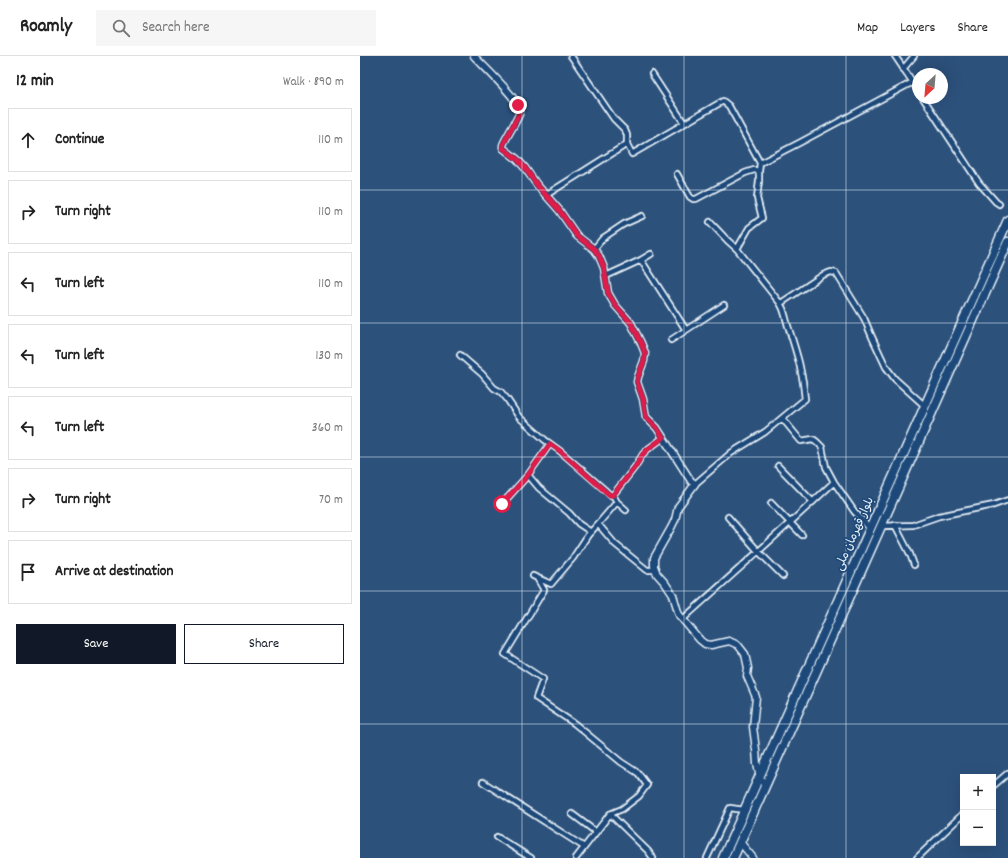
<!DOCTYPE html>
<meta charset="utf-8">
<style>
:root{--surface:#fff;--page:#f6f6f6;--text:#222;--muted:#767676;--line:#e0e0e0;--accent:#111827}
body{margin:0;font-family:Dekko,"Playpen Sans Arabic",sans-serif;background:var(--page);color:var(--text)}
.controls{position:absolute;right:12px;bottom:12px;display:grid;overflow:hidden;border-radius:0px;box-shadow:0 4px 16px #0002}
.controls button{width:36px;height:36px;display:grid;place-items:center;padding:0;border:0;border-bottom:1px solid var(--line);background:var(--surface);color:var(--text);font:20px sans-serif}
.compass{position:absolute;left:552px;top:12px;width:36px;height:36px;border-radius:50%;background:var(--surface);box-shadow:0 4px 16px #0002;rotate:206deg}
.stop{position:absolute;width:12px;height:12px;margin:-9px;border:3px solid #e11d48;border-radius:50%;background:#fff}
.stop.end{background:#e11d48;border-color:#fff;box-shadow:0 1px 4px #0008}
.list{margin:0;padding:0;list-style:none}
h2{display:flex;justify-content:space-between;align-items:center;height:52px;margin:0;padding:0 16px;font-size:17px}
h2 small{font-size:13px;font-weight:400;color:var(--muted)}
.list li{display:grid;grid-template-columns:26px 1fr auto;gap:12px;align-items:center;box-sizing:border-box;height:64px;margin:0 8px 8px;padding:0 8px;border:1px solid var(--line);border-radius:0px}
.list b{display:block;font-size:15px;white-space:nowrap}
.list em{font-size:13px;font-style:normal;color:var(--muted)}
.actions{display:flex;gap:8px;padding:12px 16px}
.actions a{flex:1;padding:9px 0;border:1px solid var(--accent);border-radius:0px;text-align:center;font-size:14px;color:var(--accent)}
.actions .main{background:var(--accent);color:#fff}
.icon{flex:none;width:22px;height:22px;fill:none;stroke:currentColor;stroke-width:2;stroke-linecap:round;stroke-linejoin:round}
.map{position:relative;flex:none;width:648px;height:802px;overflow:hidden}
header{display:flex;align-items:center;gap:24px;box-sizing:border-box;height:56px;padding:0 20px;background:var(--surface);border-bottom:1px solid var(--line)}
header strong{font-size:19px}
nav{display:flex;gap:22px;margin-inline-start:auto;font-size:14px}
.search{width:280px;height:36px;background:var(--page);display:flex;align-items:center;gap:10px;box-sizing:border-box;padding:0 14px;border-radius:0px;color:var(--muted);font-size:15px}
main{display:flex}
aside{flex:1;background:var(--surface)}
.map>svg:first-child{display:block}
</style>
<header>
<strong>Roamly</strong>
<div class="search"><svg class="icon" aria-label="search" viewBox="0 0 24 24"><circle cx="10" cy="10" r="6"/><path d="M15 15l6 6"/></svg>Search here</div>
<nav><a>Map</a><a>Layers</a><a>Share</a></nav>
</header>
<main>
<aside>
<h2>12 min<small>Walk · 890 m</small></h2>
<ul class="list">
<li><svg class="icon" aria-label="ahead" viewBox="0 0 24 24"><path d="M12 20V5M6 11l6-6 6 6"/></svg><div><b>Continue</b></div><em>110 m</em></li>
<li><svg class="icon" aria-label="right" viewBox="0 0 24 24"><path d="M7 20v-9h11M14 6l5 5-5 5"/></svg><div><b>Turn right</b></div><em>110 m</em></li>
<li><svg class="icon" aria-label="left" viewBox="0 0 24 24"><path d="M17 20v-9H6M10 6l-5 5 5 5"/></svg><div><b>Turn left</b></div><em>110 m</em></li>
<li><svg class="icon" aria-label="left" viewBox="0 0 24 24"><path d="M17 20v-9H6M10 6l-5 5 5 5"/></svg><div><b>Turn left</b></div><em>130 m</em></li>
<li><svg class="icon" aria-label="left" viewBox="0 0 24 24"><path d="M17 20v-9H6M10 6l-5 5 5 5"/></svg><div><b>Turn left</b></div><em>360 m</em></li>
<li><svg class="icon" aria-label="right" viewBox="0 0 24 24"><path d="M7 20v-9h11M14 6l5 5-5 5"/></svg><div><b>Turn right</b></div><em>70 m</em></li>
<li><svg class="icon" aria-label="arrive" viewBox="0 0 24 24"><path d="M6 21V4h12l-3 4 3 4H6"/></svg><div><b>Arrive at destination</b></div></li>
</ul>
<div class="actions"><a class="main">Save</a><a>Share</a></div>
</aside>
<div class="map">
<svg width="648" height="802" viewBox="0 0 648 802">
<rect width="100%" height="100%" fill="#2c517b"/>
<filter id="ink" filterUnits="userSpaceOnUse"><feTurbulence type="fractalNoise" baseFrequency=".025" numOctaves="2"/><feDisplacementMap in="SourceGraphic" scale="8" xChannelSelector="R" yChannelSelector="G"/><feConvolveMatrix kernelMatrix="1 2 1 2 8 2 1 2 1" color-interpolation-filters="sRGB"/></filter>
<g filter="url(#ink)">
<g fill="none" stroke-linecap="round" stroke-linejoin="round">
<!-- minor casing -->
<g stroke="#e8f1f8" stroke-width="8">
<path id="minor" d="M 211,0 L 254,63 L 265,74 L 267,79 L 267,88 L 272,98 L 363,45 L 369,50 L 400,107 L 399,115 L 399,125 L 397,142 L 402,162 L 389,172 L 377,193
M 535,0 L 558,34
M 543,13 L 554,0
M 292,18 L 324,67
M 563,42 L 619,127 L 636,146 L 639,148
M 400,107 L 439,87 L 553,26
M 317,118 L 330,141 L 333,143 L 336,143 L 385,117 L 394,114 L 399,115
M 186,139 L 267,88
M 234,193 L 243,182 L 264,168 L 282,160
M 281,204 L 326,274
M 246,220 L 281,204 L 291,198
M 421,247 L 463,219 L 471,216 L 476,217 L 504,262 L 512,281 L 526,311 L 535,323 L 565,350
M 311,284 L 364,249
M 100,299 L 122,318 L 134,332 L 141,336 L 147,343 L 159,361 L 185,384 L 200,395 L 246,435 L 250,439 L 253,439
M 422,362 L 441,385 L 453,383 L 457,386 L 462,391 L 466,411 L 474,426 L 494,455 L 510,473
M 418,410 L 453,446
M 168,419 L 179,432 L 209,457 L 219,468 L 231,476
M 335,428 L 371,397 L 405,376 L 445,343 C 443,317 437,298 429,273 C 425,262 425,251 416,242 L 377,193 L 367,184 L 350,166
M 257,446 L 266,454
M 411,447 L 442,479
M 142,448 L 168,419 L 190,388
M 368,461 L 398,495 L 423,520
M 238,468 L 257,446 L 253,439 L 275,411 L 283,398 L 288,393 L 303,382
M 535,469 L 550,498 L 554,509
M 522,470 L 553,469 L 579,460 L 634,449 L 648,444
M 173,520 L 191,528 L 213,502 L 228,479 L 238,468 L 255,488 L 287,514 L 296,514
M 177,522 L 184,534 L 145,598 L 183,623 L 176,642 L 215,668 L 261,706 L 278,717 L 287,729 L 279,740 L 262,753 L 250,758 L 216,802
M 323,563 C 373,518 424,473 474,426
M 123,726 L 224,791
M 633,730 L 648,717
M 212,758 L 236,776
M 250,758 L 288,795 L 293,802
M 137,781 L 171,802
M 347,802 L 370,752 L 384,754
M 557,802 L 603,758"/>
</g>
<!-- tertiary casing -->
<g stroke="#e8f1f8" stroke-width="9">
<path id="tertiary" d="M 114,0 C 123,10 160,44 160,55 C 159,62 146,81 143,89 L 143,92 L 157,103 L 165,112 L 177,129 L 199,154 L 217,180 L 234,193 L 239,200 L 244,212 L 248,237 L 255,249 L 271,267 L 281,287 L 285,297 L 284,305 L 278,321 L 277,326 L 283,343 L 286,361 L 297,372 L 331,425 L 335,428 L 318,451 L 315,464 L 311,472 L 294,502 L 294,510 L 297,518 L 305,527 L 313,539 L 319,559 L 340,584 L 345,588 L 351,589 L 369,585 L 378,589 L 385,598 L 388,612 L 387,620 L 396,641 L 393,671 L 396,694 L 397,708 L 400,721 L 405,731
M 380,786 L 393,802"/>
</g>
<!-- trunk casing -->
<g stroke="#e8f1f8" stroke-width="11">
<path id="trunk" d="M 363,802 L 648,164
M 373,802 L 648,186"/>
</g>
<!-- minor -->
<use href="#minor" stroke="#1f4a7a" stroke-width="4.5"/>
<!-- tertiary -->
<use href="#tertiary" stroke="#1f4a7a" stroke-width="6"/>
<!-- trunk -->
<use href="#trunk" stroke="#1f4a7a" stroke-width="8"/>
</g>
</g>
<g fill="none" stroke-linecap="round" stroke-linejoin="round" filter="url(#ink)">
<!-- route -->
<path stroke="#e11d48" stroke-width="5" d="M 142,448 L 168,419 L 190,388 L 200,395 L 246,436 L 250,439 L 253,439 L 275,411 L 283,398 L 288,393 L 303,382 L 297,372 L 286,361 L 283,343 L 277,326 L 278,321 L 284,305 L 285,297 L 281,287 L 271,267 L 255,249 L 248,237 L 244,212 L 239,200 L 234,193 L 217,180 L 199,154 L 177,129 L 165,112 L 157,103 L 143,92 L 143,89 L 158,60 L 160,55 L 158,49"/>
</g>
<!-- grid -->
<path fill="none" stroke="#e8f1f8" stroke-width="1" stroke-opacity="0.55" d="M 162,0 L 162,802M 324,0 L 324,802M 486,0 L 486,802M 0,134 L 648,134M 0,267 L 648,267M 0,401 L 648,401M 0,535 L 648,535M 0,668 L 648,668"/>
<g text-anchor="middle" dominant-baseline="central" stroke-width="3.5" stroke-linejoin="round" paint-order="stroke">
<!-- street labels -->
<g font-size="12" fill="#e8f1f8" stroke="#1f4a7a">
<text transform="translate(495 478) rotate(-66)">بلوار قهرمان ملی</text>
</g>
</g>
</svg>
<div class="controls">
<button>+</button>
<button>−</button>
</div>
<svg class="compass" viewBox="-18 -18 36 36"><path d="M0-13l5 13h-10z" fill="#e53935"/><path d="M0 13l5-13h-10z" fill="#767676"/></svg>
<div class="stop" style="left:142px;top:448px"></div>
<div class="stop end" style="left:158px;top:49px"></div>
</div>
</main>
